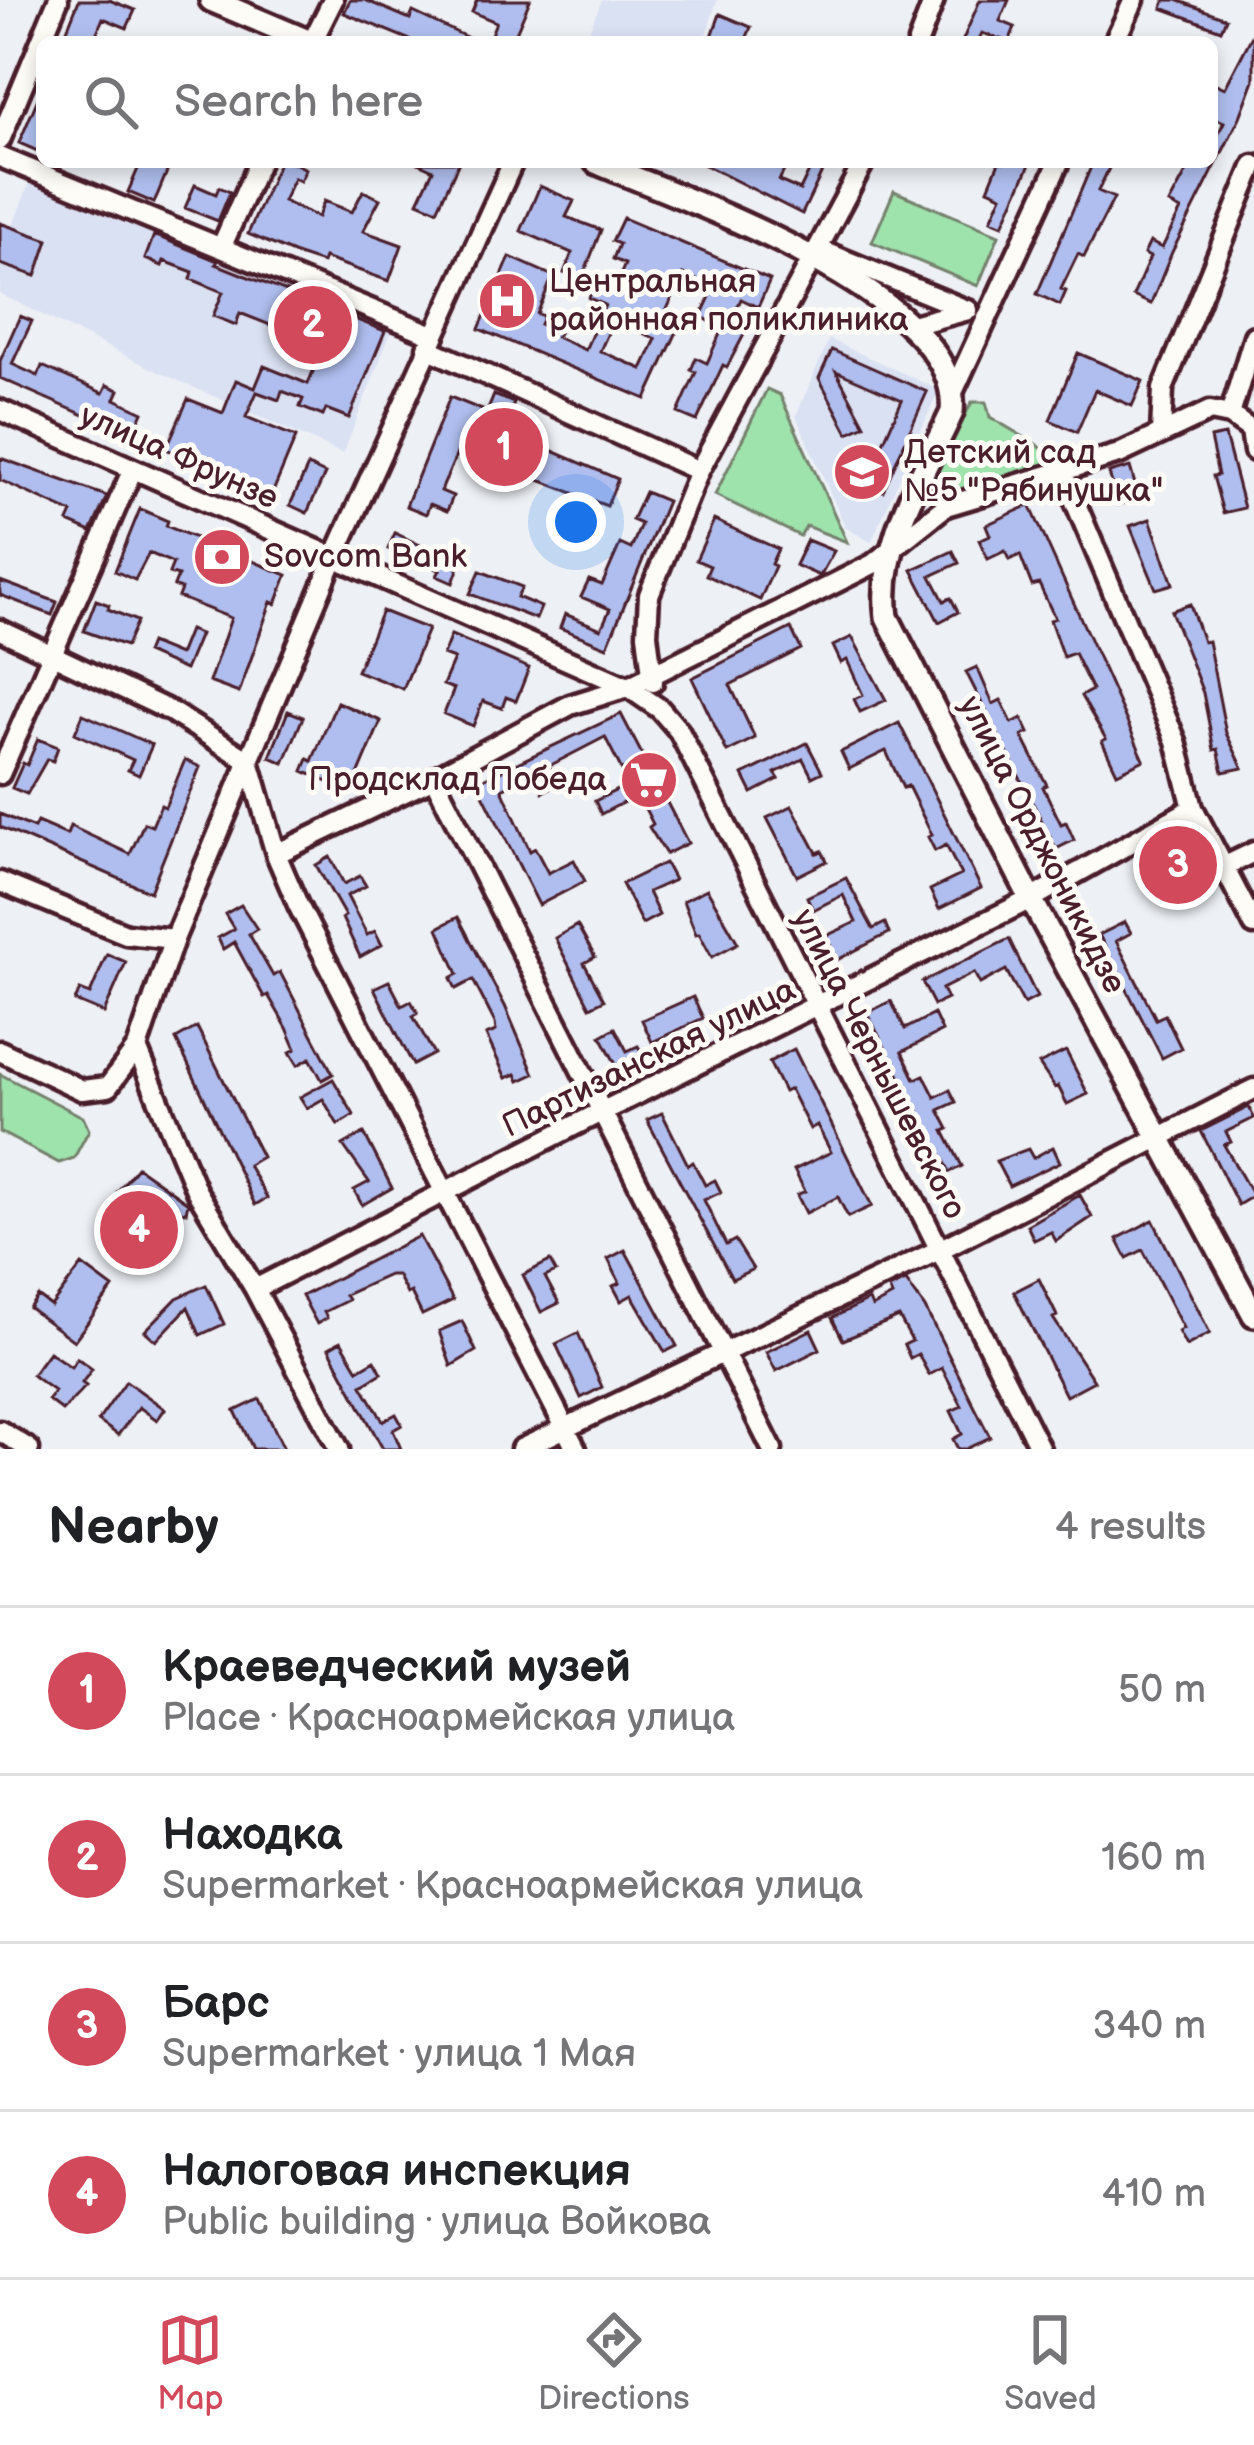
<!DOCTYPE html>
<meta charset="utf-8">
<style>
:root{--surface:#fff;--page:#f6f6f6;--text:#202124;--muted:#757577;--line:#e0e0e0;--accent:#d1495b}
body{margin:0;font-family:"Balsamiq Sans",sans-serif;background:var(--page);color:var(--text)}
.you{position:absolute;left:576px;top:522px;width:42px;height:42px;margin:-30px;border:9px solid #fff;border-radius:50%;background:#1a73e8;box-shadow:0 0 0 18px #1a73e833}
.badge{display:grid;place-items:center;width:78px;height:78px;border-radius:50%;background:var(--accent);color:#fff;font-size:39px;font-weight:700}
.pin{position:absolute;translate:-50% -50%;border:6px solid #fff;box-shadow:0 3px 12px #0006}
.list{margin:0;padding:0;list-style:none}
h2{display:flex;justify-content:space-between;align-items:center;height:156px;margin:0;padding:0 48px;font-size:51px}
h2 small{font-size:39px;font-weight:400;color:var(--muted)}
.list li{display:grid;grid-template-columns:78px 1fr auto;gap:36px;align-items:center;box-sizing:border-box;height:168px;padding:0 48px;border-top:3px solid var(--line)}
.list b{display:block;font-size:45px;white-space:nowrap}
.list p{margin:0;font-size:39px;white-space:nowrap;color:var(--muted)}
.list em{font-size:39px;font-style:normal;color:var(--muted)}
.icon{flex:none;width:66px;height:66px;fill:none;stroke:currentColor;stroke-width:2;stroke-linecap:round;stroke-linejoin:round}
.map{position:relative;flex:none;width:1254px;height:1449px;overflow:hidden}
.search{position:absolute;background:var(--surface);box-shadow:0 6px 18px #0003;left:36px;right:36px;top:36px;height:132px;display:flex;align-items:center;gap:30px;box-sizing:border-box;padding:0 42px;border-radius:18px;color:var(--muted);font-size:45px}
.sheet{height:828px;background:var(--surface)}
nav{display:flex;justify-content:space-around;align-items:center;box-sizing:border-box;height:168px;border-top:3px solid var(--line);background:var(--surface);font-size:33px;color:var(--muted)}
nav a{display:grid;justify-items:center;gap:6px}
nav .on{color:var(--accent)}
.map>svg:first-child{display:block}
</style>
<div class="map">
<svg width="1254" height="1449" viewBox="0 0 1254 1449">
<rect width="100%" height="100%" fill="#edf0f5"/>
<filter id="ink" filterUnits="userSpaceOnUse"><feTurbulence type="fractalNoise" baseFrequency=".00833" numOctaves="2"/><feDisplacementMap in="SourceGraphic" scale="24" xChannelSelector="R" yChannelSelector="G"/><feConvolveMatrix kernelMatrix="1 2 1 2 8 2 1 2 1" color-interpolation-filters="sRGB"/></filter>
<g filter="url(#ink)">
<!-- built -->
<path fill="#dae1f3" d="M 602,0 L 717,0 L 704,42 L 584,42 Z
M 31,179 L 393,327 L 343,454 L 159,372 L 0,294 L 0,259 Z
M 829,339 L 939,390 L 871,542 L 846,528 L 796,416 Z"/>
<!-- green -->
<path fill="#9ee2ac" stroke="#74806c" stroke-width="3" d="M 894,191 L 999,235 L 978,286 L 872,242 Z
M 767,389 L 780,395 L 847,542 L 806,526 L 800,536 L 715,495 Z
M 972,402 L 986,402 L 990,417 L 1039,446 L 1058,464 L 946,500 L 936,495 L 931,480 Z
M 0,1074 L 83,1117 L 89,1130 L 74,1158 L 59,1163 L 0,1132 Z"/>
<!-- building -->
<path fill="#afbeee" stroke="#4a1f2b" stroke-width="3" fill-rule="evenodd" d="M 79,0 L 109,0 L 135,10 L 127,28 L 103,18 L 93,42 L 62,42 Z
M 350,0 L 365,0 L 410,19 L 413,12 L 477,42 L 415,42 L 344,13 Z
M 477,0 L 530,0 L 512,42 L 488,42 L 496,22 L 472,12 Z
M 980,0 L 1009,0 L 1000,21 L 1015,27 L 1009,42 L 982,33 L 978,42 L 962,42 Z
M 1165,0 L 1177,0 L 1226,18 L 1221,30 L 1162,8 Z
M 720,14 L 751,27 L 745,42 L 710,42 Z
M 1254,32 L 1254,80 L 1240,117 L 1172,252 L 1151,304 L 1133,296 L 1150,257 L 1144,254 L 1150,242 L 1162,248 L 1181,210 L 1169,204 L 1192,162 L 1212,162 L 1212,147 L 1224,122 L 1212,117 L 1212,82 L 1225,88 Z
M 42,89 L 42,153 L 19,143 Z
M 141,162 L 171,162 L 154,203 L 128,192 Z
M 279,162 L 292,162 L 306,169 L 300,181 L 294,178 L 283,201 L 318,217 L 324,201 L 352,212 L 363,191 L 380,199 L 363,231 L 402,245 L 389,281 L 324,258 L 322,263 L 298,255 L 248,234 Z
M 416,162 L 459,162 L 437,210 L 418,202 L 433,170 Z
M 699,162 L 788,162 L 779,181 L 800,190 L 813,163 L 824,168 L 802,214 Z
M 999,162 L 1031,162 L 1003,225 L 991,220 L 1002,195 L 988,189 Z
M 1093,162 L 1112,162 L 1098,191 L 1114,198 L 1084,257 L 1078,254 L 1061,289 L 1066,291 L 1060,305 L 1037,294 Z
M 195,185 L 216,194 L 219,187 L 230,192 L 218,221 L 185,208 Z
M 540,186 L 574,201 L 566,217 L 601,230 L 582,279 L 564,273 L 572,253 L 521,231 Z
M 623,218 L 770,280 L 758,307 L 741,299 L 732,320 L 748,327 L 727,367 L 723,365 L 697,421 L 678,413 L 696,372 L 691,370 L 696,358 L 707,363 L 722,329 L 701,316 L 714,288 L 683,274 L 664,316 L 681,323 L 646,399 L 479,329 L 510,257 L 553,276 L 537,314 L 544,316 L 540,324 L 559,333 L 556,337 L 585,350 L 605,305 L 589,298 L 595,284 L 613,292 L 625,264 L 613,259 L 619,244 L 612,241 ZM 614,320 L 656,339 L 642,369 L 600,351 Z
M 0,223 L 48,240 L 36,276 L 0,264 Z
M 154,235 L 218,261 L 216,264 L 385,331 L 349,418 L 326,409 L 323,416 L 300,407 L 303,399 L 282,391 L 279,400 L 257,392 L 246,417 L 296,437 L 272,494 L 166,449 L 188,399 L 223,413 L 236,380 L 255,388 L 264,366 L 308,384 L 323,346 L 240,313 L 236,325 L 213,316 L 223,292 L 191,279 L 193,272 L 164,261 L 162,266 L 145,259 Z
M 20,316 L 32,321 L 12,364 L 38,376 L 42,366 L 103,393 L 107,385 L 119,390 L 115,399 L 143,412 L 132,436 L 0,378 L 0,361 Z
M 832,350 L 927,392 L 883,491 L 874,487 L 870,472 L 902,400 L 836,371 L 865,425 L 848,433 L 819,378 Z
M 1078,353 L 1143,381 L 1132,406 L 1095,390 L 1077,432 L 1050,420 Z
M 494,395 L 514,403 L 504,430 L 618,479 L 607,506 L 539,480 L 542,474 L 510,461 L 507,466 L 459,449 L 441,491 L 453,496 L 447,511 L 430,504 L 426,514 L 406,506 L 450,397 L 487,412 Z
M 1225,435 L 1244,508 L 1223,513 L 1213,476 L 1218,475 L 1210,438 Z
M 0,458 L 107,496 L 91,532 L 68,522 L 72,513 L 0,480 Z
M 308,466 L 325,474 L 307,513 L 290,505 Z
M 1130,467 L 1139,498 L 1118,505 L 1109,473 Z
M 645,492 L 667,501 L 607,647 L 560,628 L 565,614 L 601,629 L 610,609 L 581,597 L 589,580 L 602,585 L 620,544 L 631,549 L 641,524 L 632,520 Z
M 1030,505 L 1144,760 L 1117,773 L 1102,741 L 1106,739 L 1081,696 L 1092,690 L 1074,653 L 1063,657 L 1050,620 L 1055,618 L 1039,584 L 1032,586 L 1020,555 L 1009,560 L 1005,551 L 988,559 L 979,540 L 990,535 L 986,525 Z
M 140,509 L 168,521 L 166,526 L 287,575 L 276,604 L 271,602 L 239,693 L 209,682 L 231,618 L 178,597 L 181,589 L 174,586 L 178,576 L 169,573 L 173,563 L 149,553 L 135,580 L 115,571 Z
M 1150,519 L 1173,584 L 1156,589 L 1130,526 Z
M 714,520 L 778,549 L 771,564 L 775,566 L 760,600 L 706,575 L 710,566 L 696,560 Z
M 395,533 L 460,564 L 453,583 L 437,576 L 440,570 L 388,549 Z
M 807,540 L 834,551 L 820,576 L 795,565 Z
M 953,551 L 959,563 L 931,576 L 944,601 L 951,598 L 958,612 L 939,622 L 912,570 Z
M 480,571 L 522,587 L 517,597 L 541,607 L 536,619 L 470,594 Z
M 0,581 L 57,602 L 52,615 L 0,595 Z
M 96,600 L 109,605 L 108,609 L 137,621 L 126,646 L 84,631 Z
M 1190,604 L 1203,642 L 1208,641 L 1226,733 L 1243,768 L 1223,772 L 1218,749 L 1214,750 L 1203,693 L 1171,611 Z
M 382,611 L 428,629 L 403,689 L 357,671 Z
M 791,628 L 801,649 L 730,685 L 755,738 L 727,752 L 692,678 Z
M 189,630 L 200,634 L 185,670 L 146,653 L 150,643 L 179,655 Z
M 451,635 L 529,668 L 516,701 L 506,697 L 502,708 L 483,701 L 473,726 L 444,714 L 454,689 L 443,685 L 454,659 L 443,655 Z
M 852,637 L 886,700 L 860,712 L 854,699 L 863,695 L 847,660 L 841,663 L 833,646 Z
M 977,667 L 993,704 L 1001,700 L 1012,723 L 1022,718 L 1029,733 L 1022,736 L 1047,785 L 1043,787 L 1061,824 L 1066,822 L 1074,840 L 1056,849 L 966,672 Z
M 337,702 L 381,721 L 351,792 L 303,771 L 308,759 L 312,761 Z
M 288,711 L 303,717 L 284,763 L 270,757 Z
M 83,714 L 152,745 L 139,775 L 128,770 L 133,760 L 75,733 Z
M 621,714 L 688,843 L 666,854 L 649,827 L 653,824 L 638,795 L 601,814 L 595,801 L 629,784 L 605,737 L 549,766 L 559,783 L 543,792 L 534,773 L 502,789 L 530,851 L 535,848 L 548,873 L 574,860 L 585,881 L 539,905 L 477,782 Z
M 899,723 L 981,888 L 939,909 L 930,890 L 961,875 L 946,845 L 935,851 L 928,837 L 932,835 L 908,786 L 903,788 L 886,751 L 849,769 L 841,752 Z
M 38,739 L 58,747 L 53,761 L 47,759 L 27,794 L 12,788 L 23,763 L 27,765 Z
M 807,743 L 822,772 L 812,777 L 803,759 L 775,773 L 779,779 L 752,793 L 743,775 Z
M 185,760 L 200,767 L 150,892 L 0,827 L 0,814 L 34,828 L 37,822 L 67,835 L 70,826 L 130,854 L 144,823 L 152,826 L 161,805 L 165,807 Z
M 792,806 L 817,853 L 822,851 L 827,861 L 797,876 L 767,818 Z
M 1184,847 L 1198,874 L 1175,885 L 1162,858 Z
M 330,857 L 344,884 L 360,876 L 366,886 L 347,896 L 367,935 L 375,931 L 382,945 L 360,957 L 342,918 L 345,916 L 316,865 Z
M 665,863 L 674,880 L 648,892 L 659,915 L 642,924 L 622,884 Z
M 846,878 L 873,929 L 885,923 L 889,933 L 837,960 L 826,936 L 856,922 L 843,895 L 813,910 L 807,897 Z
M 707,889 L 738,943 L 712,957 L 699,933 L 696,934 L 683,901 Z
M 241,905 L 257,929 L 249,934 L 273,976 L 280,972 L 333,1074 L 322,1080 L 310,1058 L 298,1065 L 290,1052 L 296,1049 L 287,1028 L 268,995 L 264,997 L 234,942 L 223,949 L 218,938 L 234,929 L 225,914 Z
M 458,917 L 505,1006 L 534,1074 L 519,1081 L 516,1074 L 506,1078 L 486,1035 L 496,1031 L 495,1023 L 473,980 L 456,989 L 451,978 L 458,974 L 438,928 Z
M 1125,922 L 1131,933 L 1116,941 L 1156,1019 L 1165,1015 L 1181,1048 L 1162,1058 L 1099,935 Z
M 577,925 L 595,957 L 584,963 L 604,1000 L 590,1007 L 555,938 Z
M 1009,939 L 1037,997 L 1024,1004 L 1006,970 L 980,984 L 974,973 L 942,989 L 947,999 L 934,1005 L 922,982 Z
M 107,954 L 126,962 L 104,1013 L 75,1001 L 80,990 L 90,994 Z
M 389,981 L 402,1006 L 411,1001 L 418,1013 L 413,1016 L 434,1054 L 413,1065 L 374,988 Z
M 693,997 L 703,1018 L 652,1042 L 642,1020 Z
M 891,1001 L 905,1029 L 934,1014 L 942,1031 L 902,1052 L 915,1079 L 924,1075 L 935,1097 L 950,1090 L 956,1102 L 939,1110 L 949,1129 L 944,1131 L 962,1166 L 950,1172 L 867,1013 Z
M 197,1027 L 262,1157 L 248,1165 L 267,1198 L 255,1205 L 176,1039 Z
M 615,1028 L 627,1051 L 638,1046 L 644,1057 L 619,1070 L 601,1036 Z
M 794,1049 L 872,1206 L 848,1217 L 838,1197 L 806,1213 L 797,1195 L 805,1191 L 794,1170 L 831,1152 L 817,1125 L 810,1129 L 790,1089 L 784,1092 L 769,1062 Z
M 1066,1051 L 1088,1094 L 1067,1104 L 1058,1086 L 1055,1088 L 1039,1064 Z
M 333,1079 L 354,1115 L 338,1125 L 323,1099 L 307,1108 L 300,1097 Z
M 1249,1107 L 1254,1118 L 1226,1132 L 1231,1142 L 1224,1145 L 1253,1196 L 1238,1205 L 1201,1131 Z
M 662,1113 L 688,1165 L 693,1162 L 705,1185 L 715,1180 L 721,1192 L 704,1200 L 726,1245 L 735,1240 L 753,1269 L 732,1279 L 647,1120 Z
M 364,1133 L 392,1188 L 362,1205 L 354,1190 L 369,1182 L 343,1145 Z
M 1053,1147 L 1060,1162 L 1009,1186 L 996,1161 L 1028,1149 L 1033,1158 Z
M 137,1167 L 188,1203 L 186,1212 L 173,1210 L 131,1266 L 107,1248 L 137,1208 L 117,1192 Z
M 1080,1195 L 1092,1217 L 1056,1241 L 1051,1232 L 1034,1240 L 1027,1225 Z
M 1153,1220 L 1210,1333 L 1186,1346 L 1178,1331 L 1183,1328 L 1143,1250 L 1127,1258 L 1117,1239 Z
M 419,1236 L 453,1300 L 422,1315 L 411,1292 L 407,1294 L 397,1275 L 389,1275 L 345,1295 L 348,1300 L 324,1312 L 327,1318 L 317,1324 L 302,1296 Z
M 625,1250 L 677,1346 L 665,1352 L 632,1295 L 621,1301 L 613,1286 L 620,1283 L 608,1259 Z
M 550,1261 L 556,1272 L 545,1277 L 559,1303 L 541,1312 L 523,1275 Z
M 82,1265 L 113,1288 L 74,1341 L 29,1308 L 38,1296 L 51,1306 Z
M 1039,1279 L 1057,1316 L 1053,1318 L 1094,1381 L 1066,1396 L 1014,1292 Z
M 906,1281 L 925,1308 L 990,1437 L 966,1449 L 958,1449 L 953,1439 L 962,1434 L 951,1411 L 962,1406 L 942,1368 L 929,1375 L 918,1354 L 910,1358 L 904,1345 L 912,1341 L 899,1317 L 843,1340 L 832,1318 L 869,1300 L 872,1307 L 892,1296 L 889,1289 Z
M 206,1285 L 224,1324 L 200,1335 L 188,1307 L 156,1341 L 145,1331 L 177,1298 Z
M 462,1321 L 476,1351 L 451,1366 L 439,1331 Z
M 811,1330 L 820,1349 L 776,1371 L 766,1352 Z
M 578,1333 L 602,1387 L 581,1398 L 556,1344 Z
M 341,1341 L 358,1370 L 375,1360 L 382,1373 L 362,1385 L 383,1421 L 396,1414 L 402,1425 L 393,1430 L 401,1449 L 383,1449 L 377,1438 L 329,1348 Z
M 49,1352 L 71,1367 L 77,1358 L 92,1369 L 82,1383 L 86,1386 L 62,1411 L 48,1400 L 54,1391 L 32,1375 Z
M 126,1381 L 165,1409 L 157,1420 L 139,1407 L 118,1435 L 98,1421 Z
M 260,1399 L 284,1449 L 253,1449 L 235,1411 Z"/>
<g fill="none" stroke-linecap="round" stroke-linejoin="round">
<!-- minor casing -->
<g stroke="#4a1f2b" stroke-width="27">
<path id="minor" d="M 312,42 L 333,0
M 918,42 L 934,0
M 1114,42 L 1134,0
M 0,140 L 58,0
M 0,157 L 433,335
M 221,248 L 259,162
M 818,249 L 967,310
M 909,326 L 968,310
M 427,348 L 699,471
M 954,390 L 1059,162
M 0,410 L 628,687 L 660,709 L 679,731 L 1040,1449
M 1230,415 L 1254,336
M 1161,434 L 1163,389 L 1254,165
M 1062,471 L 1176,741 L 1193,808 L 1254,925
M 0,630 L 170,711 L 249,761 L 276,854 L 298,905 L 576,1449
M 653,682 L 647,634 L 649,595 L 699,471 L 864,162
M 0,774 L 132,471
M 434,778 L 772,1449
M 276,854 L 434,778 L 570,705 L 628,687 L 873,564 L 946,506 L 1119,454 L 1210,411 L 1230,415 L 1251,430 L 1254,451
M 1225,866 L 1254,852
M 0,882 L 126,934 L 174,939
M 137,1048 L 196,1190 L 255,1289 L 339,1449
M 0,1051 L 82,1090 L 108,1087 L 137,1048 L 174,939 L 334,558 L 513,162
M 255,1289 L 599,1113 L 1031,899 L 1193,808
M 0,1431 L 29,1449
M 521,1449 L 939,1250 L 1254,1089"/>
</g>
<!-- major casing -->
<g stroke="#4a1f2b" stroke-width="30">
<path id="major" d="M 211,0 L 310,42
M 596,162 C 684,200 964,295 952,412 C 923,475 877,545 887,617 L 1031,899 L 1254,1315"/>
</g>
<!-- minor -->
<use href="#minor" stroke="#fdfcf7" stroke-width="18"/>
<!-- major -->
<use href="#major" stroke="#fdfcf7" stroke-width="21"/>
</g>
</g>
<!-- icons -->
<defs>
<g id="hospital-disc" transform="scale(3)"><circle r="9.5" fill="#d1495b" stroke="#fdfcf7"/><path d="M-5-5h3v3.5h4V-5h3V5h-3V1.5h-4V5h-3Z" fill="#fff"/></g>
<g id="school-disc" transform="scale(3)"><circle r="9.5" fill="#d1495b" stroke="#fdfcf7"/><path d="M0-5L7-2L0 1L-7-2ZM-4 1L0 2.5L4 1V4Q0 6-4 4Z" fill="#fff"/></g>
<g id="bank-disc" transform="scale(3)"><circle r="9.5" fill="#d1495b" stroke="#fdfcf7"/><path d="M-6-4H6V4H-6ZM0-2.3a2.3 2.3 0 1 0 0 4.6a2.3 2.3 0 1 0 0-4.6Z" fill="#fff"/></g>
<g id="supermarket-disc" transform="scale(3)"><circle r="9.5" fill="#d1495b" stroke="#fdfcf7"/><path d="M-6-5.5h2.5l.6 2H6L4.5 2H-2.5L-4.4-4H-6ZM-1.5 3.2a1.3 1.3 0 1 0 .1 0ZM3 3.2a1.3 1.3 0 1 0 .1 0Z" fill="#fff"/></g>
</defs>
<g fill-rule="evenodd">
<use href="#hospital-disc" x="507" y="301"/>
<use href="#school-disc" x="862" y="472"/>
<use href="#bank-disc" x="222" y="557"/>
<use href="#supermarket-disc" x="649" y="780"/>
</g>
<g text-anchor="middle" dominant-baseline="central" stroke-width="10" stroke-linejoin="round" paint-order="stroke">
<!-- poi labels -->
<g font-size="33" fill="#4a1f2b" stroke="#fdfcf7" text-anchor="start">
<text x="549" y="282">Центральная<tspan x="549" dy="38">районная поликлиника</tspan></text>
<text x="904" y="453">Детский сад<tspan x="904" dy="38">№5 "Рябинушка"</tspan></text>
<text x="264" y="557">Sovcom Bank</text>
<text x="607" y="780" text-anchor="end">Продсклад Победа</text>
</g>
<!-- street labels -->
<g font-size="33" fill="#4a1f2b" stroke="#fdfcf7">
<text transform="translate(179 457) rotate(24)">улица Фрунзе</text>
<text transform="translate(1042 845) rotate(63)">улица Орджоникидзе</text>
<text transform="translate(649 1058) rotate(-26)">Партизанская улица</text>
<text transform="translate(879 1064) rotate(63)">улица Чернышевского</text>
</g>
</g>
</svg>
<div class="you"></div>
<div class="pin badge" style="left:504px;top:447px">1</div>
<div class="pin badge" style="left:313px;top:325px">2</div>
<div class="pin badge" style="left:1178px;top:865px">3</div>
<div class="pin badge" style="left:139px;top:1230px">4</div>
<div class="search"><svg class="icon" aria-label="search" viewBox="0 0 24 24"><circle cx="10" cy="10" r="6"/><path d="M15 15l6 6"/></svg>Search here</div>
</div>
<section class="sheet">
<h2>Nearby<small>4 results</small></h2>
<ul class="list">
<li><span class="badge">1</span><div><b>Краеведческий музей</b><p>Place · Красноармейская улица</p></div><em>50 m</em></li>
<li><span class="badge">2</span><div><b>Находка</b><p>Supermarket · Красноармейская улица</p></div><em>160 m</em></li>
<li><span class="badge">3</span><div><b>Барс</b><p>Supermarket · улица 1 Мая</p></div><em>340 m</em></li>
<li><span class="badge">4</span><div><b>Налоговая инспекция</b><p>Public building · улица Войкова</p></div><em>410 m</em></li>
</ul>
</section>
<nav>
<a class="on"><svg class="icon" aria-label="map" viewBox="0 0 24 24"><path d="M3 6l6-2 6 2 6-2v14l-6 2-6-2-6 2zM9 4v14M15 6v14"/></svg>Map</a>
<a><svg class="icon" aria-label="directions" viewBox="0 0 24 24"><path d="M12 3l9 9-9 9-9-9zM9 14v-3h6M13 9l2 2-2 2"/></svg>Directions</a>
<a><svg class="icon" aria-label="saved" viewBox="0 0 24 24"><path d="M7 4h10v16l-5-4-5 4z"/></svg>Saved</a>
</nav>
